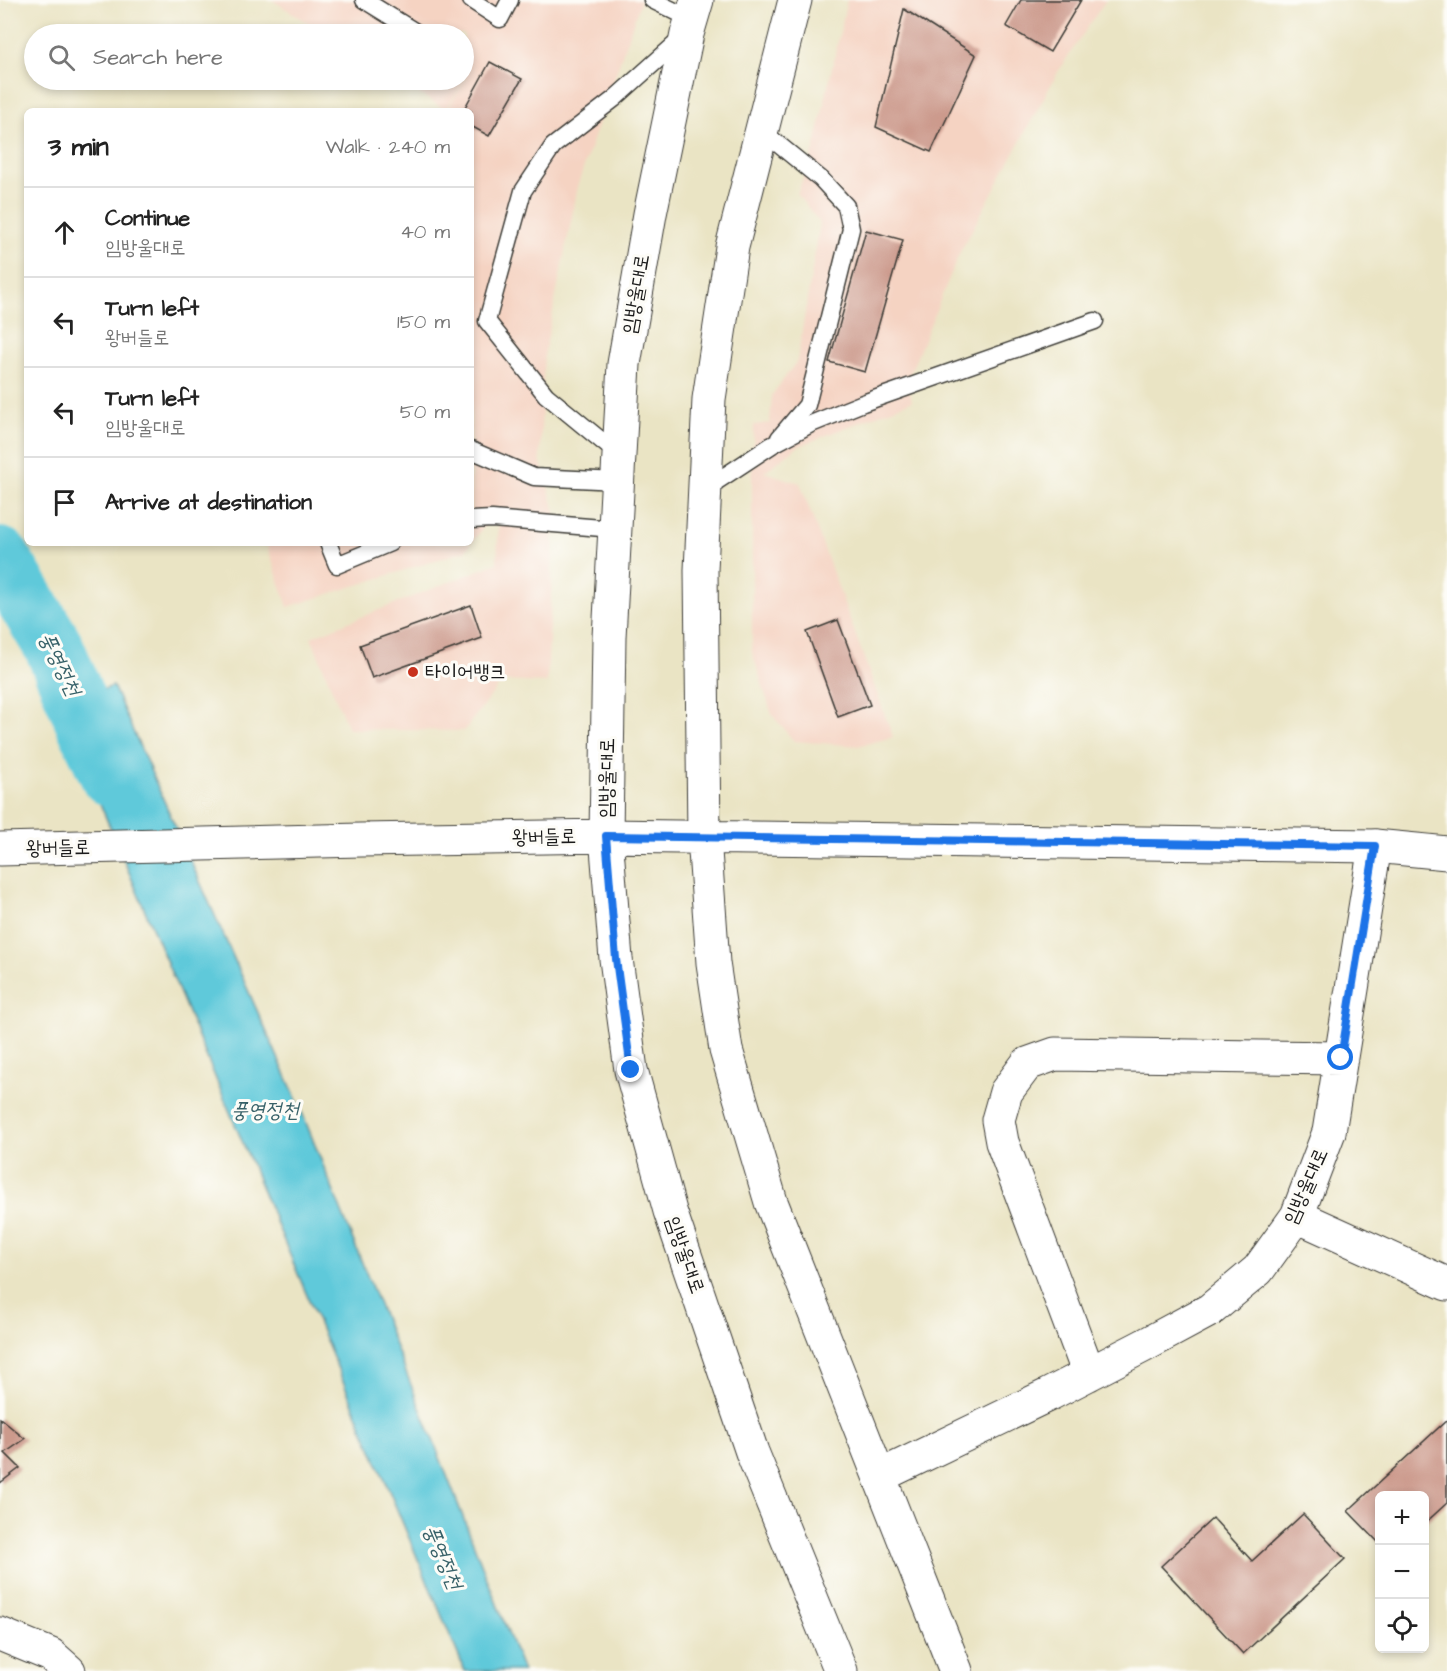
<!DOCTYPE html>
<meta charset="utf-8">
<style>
:root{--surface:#fff;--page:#f6f6f6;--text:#222;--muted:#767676;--line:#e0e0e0}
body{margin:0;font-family:"Architects Daughter","Poor Story",sans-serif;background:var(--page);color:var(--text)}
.controls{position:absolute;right:18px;bottom:18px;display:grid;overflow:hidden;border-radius:9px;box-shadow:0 3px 9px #0003}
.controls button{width:54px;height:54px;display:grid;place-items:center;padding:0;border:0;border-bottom:2px solid var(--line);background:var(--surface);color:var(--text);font:30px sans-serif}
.stop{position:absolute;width:18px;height:18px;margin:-14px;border:4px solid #1a73e8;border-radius:50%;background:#fff}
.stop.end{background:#1a73e8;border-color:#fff;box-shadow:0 2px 6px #0008}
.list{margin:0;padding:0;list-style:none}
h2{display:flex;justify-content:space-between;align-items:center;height:78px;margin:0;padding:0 24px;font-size:26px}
h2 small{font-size:20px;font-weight:400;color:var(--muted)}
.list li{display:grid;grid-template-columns:39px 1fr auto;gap:18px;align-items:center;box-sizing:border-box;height:90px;padding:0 24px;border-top:2px solid var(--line)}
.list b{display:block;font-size:22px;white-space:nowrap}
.list p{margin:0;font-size:20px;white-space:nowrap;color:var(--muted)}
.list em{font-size:20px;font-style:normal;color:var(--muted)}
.icon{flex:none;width:33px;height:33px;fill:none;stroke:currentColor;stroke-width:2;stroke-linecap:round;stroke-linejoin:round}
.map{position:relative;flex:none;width:1447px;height:1671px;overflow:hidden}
.search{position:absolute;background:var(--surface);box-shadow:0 3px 9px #0003;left:24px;top:24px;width:450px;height:66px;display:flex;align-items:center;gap:15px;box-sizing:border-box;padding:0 21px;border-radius:33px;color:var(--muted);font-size:22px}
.panel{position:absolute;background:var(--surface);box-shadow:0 3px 9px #0003;left:24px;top:108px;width:450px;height:438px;border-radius:9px}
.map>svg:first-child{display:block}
</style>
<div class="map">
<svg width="1447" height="1671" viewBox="0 0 1447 1671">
<rect width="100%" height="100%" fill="#fdfcf7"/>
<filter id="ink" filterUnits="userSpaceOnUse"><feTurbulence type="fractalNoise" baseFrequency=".0167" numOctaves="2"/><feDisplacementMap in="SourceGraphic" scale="12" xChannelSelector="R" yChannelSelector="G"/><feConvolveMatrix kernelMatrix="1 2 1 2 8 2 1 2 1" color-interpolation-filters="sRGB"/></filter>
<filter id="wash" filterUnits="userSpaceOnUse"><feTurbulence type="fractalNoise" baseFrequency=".008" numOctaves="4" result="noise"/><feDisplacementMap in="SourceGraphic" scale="24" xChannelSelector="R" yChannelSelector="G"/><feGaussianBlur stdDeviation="1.35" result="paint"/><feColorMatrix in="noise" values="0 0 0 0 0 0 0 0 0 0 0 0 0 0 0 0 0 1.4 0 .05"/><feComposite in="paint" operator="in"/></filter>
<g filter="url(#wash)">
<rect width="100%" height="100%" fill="#eae4c4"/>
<!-- built -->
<path fill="#f5d3c2" d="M 272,0 L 641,0 L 579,181 L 544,356 L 540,459 L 555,511 L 547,683 L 502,681 L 464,731 L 348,729 L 311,637 L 497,563 L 499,507 L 465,551 L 288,607 L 266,543 L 471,543 L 471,111 L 447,111 L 469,72 L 446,110 L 398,80 L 464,80 L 464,34 L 326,34 Z
M 847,0 L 1106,0 L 1059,70 L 959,254 L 907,381 L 912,401 L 797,447 L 764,472 L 800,483 L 893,737 L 858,746 L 794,741 L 772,715 L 752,652 L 752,472 L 754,425 L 770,423 L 772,395 L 797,361 L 820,223 L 797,194 L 814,150 Z"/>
<!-- water -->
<path fill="#5fc9da" stroke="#3e727b" stroke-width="1.5" d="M 113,686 L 299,1105 L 435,1445 L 523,1671 L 465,1671 L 59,706 Z"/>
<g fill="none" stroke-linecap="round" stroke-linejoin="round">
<!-- river -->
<path stroke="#5fc9da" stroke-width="60" d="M 0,557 L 54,647 L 88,729 L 110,776"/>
</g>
<g id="blocks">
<!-- building -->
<path fill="#cc9a8c" d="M 1021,0 L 1081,0 L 1050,52 L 1006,26 Z
M 904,9 L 976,55 L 931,152 L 876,127 Z
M 490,62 L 522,79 L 489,136 L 471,126 L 471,111 L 463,111 Z
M 866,230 L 903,240 L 865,372 L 829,362 Z
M 471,605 L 482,638 L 372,678 L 360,645 Z
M 838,620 L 870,705 L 838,717 L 807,632 Z
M 0,1418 L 25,1439 L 5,1453 L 20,1468 L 0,1483 Z
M 1447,1420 L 1447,1503 L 1424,1524 L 1424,1496 L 1380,1496 L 1380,1544 L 1348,1511 Z
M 1303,1514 L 1345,1559 L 1243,1654 L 1161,1566 L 1213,1518 L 1252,1561 Z"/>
</g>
</g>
<g filter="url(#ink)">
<use href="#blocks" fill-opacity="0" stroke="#3b3a35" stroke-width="1.5"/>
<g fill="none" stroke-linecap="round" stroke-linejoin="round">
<!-- service casing -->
<g stroke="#3b3a35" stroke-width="19">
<path id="service" d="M 364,0 L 419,34
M 471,0 L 500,19 L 510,0
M 652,0 L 691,19
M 762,131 L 821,179 L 846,206 L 851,229 L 807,405 L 779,438
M 471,450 L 534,477 L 618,481
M 619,455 L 546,395 L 487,321 L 523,191 L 553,146 L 614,99 L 682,38
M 705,489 L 772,445 L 811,424 L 863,403 L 1095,321
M 471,520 L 492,519 L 614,529
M 328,543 L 337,565 L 390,543"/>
</g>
<!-- minor casing -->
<g stroke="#3b3a35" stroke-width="35">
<path id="minor" d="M 1297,1216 L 1447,1284
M 1089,1374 L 1002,1142 L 998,1120 L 1006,1092 L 1027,1064 L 1055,1054 L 1341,1058
M 880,1476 L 1048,1395 L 1143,1346 L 1210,1310 L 1258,1270 L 1297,1216 L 1329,1132 L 1375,846
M 0,1634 L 51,1655 L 69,1671"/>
</g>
<!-- secondary casing -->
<g stroke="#3b3a35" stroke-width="35">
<path id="secondary" d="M 697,0 L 687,34 L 650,214 L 624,364 L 609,637 L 606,836 L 616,959 L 631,1070 L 670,1211 L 752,1452 L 841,1671
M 795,0 L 732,247 L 709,399 L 701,570 L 704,837 L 713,963 L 726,1050 L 771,1202 L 956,1671
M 0,849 L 361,840 L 606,836 L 1375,846 L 1447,853"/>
</g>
<!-- service -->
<use href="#service" stroke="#fff" stroke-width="16"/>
<!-- minor -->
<use href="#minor" stroke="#fff" stroke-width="33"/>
<!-- secondary -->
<use href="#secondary" stroke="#fff" stroke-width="33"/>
</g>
</g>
<g fill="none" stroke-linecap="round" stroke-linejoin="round" filter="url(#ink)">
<!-- route -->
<path stroke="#1a73e8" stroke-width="8" d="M 631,1070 L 616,959 L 606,836 L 1375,846 L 1341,1058"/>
</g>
<!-- markers -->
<circle fill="#c8321e" stroke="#fdfcf7" stroke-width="2" cx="413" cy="672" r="6"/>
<g text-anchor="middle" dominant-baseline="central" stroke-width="6" stroke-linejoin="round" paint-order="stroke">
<!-- street labels -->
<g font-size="20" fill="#1c1c1c" stroke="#fdfcf7">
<text transform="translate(636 294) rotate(-80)">임방울대로</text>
<text transform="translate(607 778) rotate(-89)">임방울대로</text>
<text transform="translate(544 837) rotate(-1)">왕버들로</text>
<text transform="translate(58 848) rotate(-1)">왕버들로</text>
<text transform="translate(1306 1186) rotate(-66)">임방울대로</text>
<text transform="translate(685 1255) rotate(71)">임방울대로</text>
</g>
<!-- poi labels -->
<g font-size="20" fill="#1c1c1c" stroke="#fdfcf7" text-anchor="start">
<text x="425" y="672">타이어뱅크</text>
</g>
<!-- water labels -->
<g font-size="21" font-style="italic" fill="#376168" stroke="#fdfcf7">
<text transform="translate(60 664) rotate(64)">풍영정천</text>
<text x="265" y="1110">풍영정천</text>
<text transform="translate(443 1557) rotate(67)">풍영정천</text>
</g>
</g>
</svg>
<div class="controls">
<button>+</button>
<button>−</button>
<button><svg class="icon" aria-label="locate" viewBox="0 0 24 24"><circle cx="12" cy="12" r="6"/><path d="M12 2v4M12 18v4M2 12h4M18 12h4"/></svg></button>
</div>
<div class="stop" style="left:1341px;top:1058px"></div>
<div class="stop end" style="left:631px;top:1070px"></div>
<div class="search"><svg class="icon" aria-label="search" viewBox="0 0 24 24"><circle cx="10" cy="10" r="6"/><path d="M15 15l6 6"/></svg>Search here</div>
<section class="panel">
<h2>3 min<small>Walk · 240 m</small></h2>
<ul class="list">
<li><svg class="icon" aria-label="ahead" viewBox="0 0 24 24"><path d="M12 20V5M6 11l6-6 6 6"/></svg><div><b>Continue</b><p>임방울대로</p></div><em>40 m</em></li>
<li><svg class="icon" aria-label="left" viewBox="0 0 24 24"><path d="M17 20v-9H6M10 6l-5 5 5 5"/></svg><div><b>Turn left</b><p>왕버들로</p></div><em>150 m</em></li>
<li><svg class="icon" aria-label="left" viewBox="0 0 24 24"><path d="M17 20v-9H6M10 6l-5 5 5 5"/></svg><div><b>Turn left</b><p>임방울대로</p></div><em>50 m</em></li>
<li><svg class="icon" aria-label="arrive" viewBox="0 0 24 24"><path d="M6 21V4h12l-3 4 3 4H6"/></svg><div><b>Arrive at destination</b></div></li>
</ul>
</section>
</div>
